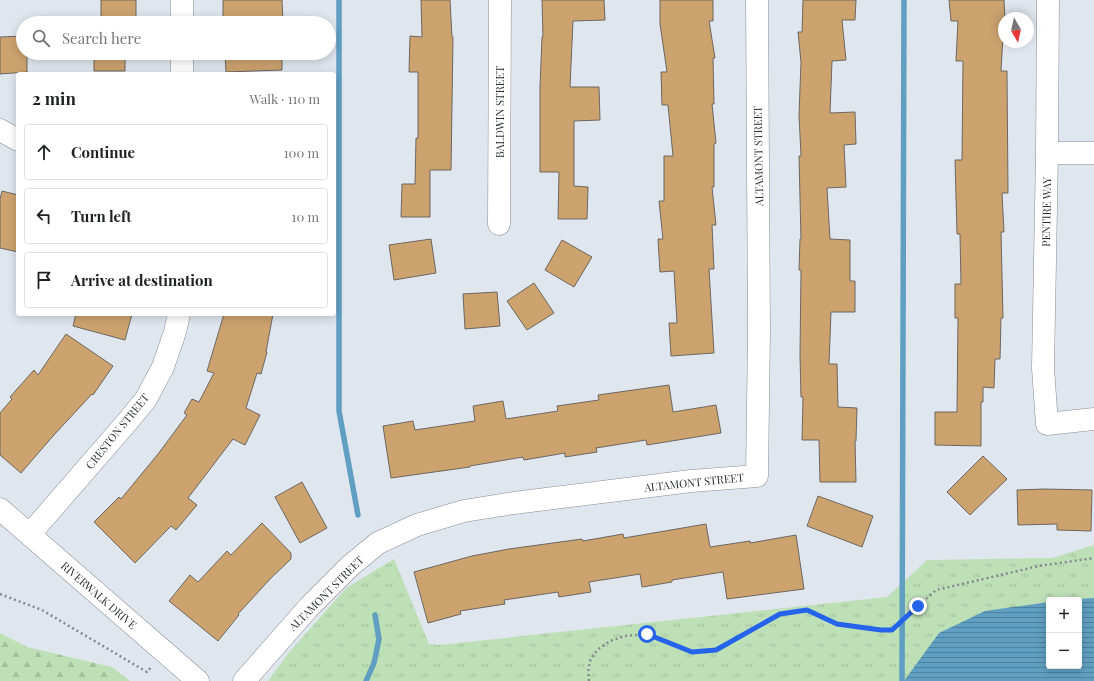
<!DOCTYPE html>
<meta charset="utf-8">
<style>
:root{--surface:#fff;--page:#f6f6f6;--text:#202124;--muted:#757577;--line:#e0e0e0}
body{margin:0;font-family:"Playfair Display",serif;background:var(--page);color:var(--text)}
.controls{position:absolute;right:12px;bottom:12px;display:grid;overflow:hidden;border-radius:4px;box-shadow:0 2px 10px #0003}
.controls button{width:36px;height:36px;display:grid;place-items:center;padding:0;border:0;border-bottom:1px solid var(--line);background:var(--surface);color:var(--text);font:20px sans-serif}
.compass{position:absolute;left:998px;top:12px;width:36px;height:36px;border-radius:50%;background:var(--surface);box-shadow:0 2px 10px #0003;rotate:171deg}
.stop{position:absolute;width:12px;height:12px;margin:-9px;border:3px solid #2563eb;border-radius:50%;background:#fff}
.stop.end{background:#2563eb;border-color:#fff;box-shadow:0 1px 4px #0008}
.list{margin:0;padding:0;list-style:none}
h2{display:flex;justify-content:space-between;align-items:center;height:52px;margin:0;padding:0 16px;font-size:17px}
h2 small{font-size:13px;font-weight:400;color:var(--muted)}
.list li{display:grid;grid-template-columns:26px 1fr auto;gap:12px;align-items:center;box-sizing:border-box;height:56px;margin:0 8px 8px;padding:0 8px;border:1px solid var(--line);border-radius:4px}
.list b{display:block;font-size:15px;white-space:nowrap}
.list em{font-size:13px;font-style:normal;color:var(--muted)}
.icon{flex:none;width:22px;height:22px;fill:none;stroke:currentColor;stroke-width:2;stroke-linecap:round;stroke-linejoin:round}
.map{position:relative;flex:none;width:1094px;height:681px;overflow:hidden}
.search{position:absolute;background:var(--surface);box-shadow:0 2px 10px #0003;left:16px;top:16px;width:320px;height:44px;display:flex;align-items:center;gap:10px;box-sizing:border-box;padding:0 14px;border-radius:22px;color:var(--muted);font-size:15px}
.panel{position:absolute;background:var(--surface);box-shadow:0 2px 10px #0003;left:16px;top:72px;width:320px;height:244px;border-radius:4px}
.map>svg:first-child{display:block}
</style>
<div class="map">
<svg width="1094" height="681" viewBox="0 0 1094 681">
<defs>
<pattern id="grass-tufts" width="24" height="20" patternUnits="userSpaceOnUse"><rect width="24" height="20" fill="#bde0b7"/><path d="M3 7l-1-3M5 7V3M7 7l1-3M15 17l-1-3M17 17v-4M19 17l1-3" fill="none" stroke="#a3c09e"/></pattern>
<pattern id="forest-firs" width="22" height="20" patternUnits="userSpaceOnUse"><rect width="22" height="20" fill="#bde0b7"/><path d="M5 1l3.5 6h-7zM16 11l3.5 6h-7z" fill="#a3c09e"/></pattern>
<pattern id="water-rules" width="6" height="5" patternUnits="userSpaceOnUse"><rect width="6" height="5" fill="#609fc2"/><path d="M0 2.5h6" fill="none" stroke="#4f829e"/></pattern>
</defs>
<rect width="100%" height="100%" fill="#e0e6ee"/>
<!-- grass -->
<path fill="url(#grass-tufts)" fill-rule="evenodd" d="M 1094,545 L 1094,681 L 268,681 L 287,655 L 346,588 L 394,559 L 429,644 L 439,645 L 887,597 L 927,560 L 1052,558 ZM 1049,600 L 1079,600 L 1079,666 L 1049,666 Z"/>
<!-- forest -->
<path fill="url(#forest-firs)" d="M 0,633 L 27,647 L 112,667 L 130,681 L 0,681 Z"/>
<!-- water -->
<path fill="url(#water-rules)" d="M 1094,598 L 1094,681 L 904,681 L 939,633 L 985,611 L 1049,602 L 1049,666 L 1079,666 L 1079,600 L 1061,600 Z"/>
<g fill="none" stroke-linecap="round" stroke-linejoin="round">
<!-- stream -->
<path stroke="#609fc2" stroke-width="5.5" d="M 339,0 L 339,411 L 358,515
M 366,681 L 374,663 L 379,639 L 375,615
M 902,681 L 904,0"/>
</g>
<!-- building -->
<path fill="#cca36f" stroke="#6c6760" d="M 101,0 L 136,0 L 136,22 L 101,22 Z
M 223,0 L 282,0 L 283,20 L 223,21 Z
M 421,0 L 450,0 L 452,37 L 453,37 L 451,170 L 430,170 L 430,217 L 401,217 L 402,184 L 415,184 L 416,138 L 418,138 L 418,72 L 409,72 L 410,36 L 422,37 Z
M 542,0 L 604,0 L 605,20 L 573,21 L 570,87 L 599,87 L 600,120 L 574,121 L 574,186 L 588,187 L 587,219 L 558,219 L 559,172 L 540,172 L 540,87 L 542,37 L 543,37 Z
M 660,0 L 713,0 L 713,21 L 709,21 L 715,58 L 713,58 L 714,104 L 712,104 L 716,143 L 714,144 L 714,187 L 712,187 L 716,225 L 712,225 L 714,269 L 709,269 L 714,353 L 671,356 L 669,323 L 677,323 L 674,271 L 660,272 L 658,239 L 663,239 L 659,201 L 664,201 L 664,156 L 673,156 L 668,105 L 662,105 L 661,72 L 667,72 L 660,24 Z
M 803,0 L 856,0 L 855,20 L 842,20 L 846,60 L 832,61 L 830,113 L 855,112 L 856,144 L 844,145 L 846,187 L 827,188 L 830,239 L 850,240 L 850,281 L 855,281 L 855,312 L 831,312 L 829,364 L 837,364 L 838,407 L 857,408 L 856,441 L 855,441 L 856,482 L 820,482 L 819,440 L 802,440 L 803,397 L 801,397 L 800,355 L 801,270 L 799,270 L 800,239 L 801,239 L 799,156 L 801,156 L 799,115 L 801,62 L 798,32 L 802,32 Z
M 949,0 L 1004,0 L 1005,18 L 1004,18 L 1001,71 L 1007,71 L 1008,193 L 1002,193 L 1004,232 L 1001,232 L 1003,318 L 1001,318 L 1000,359 L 995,359 L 994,388 L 983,387 L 983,402 L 981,402 L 981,446 L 935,445 L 935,412 L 957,412 L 958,318 L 955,318 L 955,284 L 961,284 L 960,234 L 957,234 L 955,160 L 962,160 L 963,61 L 956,61 L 958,21 L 951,21 Z
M 23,36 L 23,53 L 27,53 L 27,72 L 0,74 L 0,37 Z
M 94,53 L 125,53 L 125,71 L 94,71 Z
M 225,53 L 282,53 L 282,70 L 226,72 Z
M 2,191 L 18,195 L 18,252 L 0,248 L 0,199 Z
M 431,239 L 436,273 L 394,280 L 389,245 Z
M 562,240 L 592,257 L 574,287 L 545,270 Z
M 534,283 L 554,313 L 527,330 L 507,301 Z
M 497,292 L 500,326 L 465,329 L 463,294 Z
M 76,314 L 132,314 L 125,340 L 73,326 Z
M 224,314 L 273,314 L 266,352 L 267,352 L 261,374 L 257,373 L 246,408 L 260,415 L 245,445 L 233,439 L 188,498 L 197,505 L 176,530 L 171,526 L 135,563 L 94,522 L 119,497 L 121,499 L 158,454 L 187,415 L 184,413 L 192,399 L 199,402 L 214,373 L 207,371 Z
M 66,334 L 113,366 L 93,395 L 92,394 L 53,436 L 21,473 L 0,455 L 0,413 L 12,399 L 10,397 L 34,370 L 38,375 Z
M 669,385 L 673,412 L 716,405 L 721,433 L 647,445 L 646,440 L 596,448 L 597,452 L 565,457 L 565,453 L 524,460 L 523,457 L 470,466 L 470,467 L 391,478 L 383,426 L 413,421 L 415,430 L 475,421 L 473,406 L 503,401 L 506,419 L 558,411 L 557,406 L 599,400 L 598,395 Z
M 983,456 L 1007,479 L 970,515 L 947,492 Z
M 302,482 L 327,528 L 300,543 L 275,497 Z
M 1044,489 L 1092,490 L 1091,531 L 1057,530 L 1057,524 L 1018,525 L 1017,490 Z
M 818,496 L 873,516 L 862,547 L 807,526 Z
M 262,523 L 291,553 L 291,559 L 271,578 L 238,614 L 239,615 L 218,641 L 169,601 L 190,575 L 198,582 L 227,551 L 231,555 Z
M 706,524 L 710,547 L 750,541 L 750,543 L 796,535 L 804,589 L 727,599 L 723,572 L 672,580 L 672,582 L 642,587 L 640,574 L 589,582 L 591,592 L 559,597 L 558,592 L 504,600 L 505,604 L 460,611 L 461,614 L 428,623 L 414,572 L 472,556 L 509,549 L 582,539 L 583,541 L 623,534 L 624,538 Z"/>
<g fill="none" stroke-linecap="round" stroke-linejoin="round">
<!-- minor casing -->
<g stroke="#888d94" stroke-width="23">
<path id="minor" d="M 182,0 L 182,23
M 1048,0 L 1047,153 L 1043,368 L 1047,424 L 1094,419
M 182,53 L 182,74
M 0,130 L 18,140
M 1047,153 L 1094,153
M 499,224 L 500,0
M 0,509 L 198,681
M 30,534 L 128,421 L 146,399 L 163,367 L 175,332 L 179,314
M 244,681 L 309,607 L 350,566 L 378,543 L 417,525 L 464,511 L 514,503 L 691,481 L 757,476 L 759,332 L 757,0"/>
</g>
<!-- path -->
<path stroke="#85898f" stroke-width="2.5" stroke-dasharray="2 3" stroke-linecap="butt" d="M 0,594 L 42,610 L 147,672 L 152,666
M 589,681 L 588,672 L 590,661 L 597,650 L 610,641 L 625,636 L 647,634 L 692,652 L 716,650 L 780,614 L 807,610 L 837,624 L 881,630 L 892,630 L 936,590 L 1039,566 L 1094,558"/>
<!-- minor -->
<use href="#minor" stroke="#fff" stroke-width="22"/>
</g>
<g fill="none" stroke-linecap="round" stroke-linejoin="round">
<!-- route -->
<path stroke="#2563eb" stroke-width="5" d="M 647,634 L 692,652 L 716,650 L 780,614 L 807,610 L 837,624 L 881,630 L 892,630 L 918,606"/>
</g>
<g text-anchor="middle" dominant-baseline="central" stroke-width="3.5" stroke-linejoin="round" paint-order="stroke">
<!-- street labels -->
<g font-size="11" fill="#2b2d30" stroke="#fff">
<text transform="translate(499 112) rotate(-90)">BALDWIN STREET</text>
<text transform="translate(758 156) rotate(-91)">ALTAMONT STREET</text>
<text transform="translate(1046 212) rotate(-89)">PENTIRE WAY</text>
<text transform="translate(117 431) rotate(-51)">CRESTON STREET</text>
<text transform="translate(694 482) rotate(-6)">ALTAMONT STREET</text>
<text transform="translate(326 593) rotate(-45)">ALTAMONT STREET</text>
<text transform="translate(99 595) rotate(41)">RIVERWALK DRIVE</text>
</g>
</g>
</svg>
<div class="controls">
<button>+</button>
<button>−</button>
</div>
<svg class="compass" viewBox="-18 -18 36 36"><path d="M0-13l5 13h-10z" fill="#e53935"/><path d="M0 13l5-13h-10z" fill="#757577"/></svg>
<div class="stop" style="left:647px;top:634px"></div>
<div class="stop end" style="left:918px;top:606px"></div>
<div class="search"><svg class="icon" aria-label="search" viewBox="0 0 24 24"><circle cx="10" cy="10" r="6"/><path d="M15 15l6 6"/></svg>Search here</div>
<section class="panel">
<h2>2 min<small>Walk · 110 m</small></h2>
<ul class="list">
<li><svg class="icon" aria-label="ahead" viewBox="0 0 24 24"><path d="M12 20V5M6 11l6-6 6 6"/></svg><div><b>Continue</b></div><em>100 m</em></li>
<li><svg class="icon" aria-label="left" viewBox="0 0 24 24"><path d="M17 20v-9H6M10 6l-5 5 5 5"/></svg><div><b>Turn left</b></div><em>10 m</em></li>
<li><svg class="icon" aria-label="arrive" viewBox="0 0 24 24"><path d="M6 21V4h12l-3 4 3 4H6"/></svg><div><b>Arrive at destination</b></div></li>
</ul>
</section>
</div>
